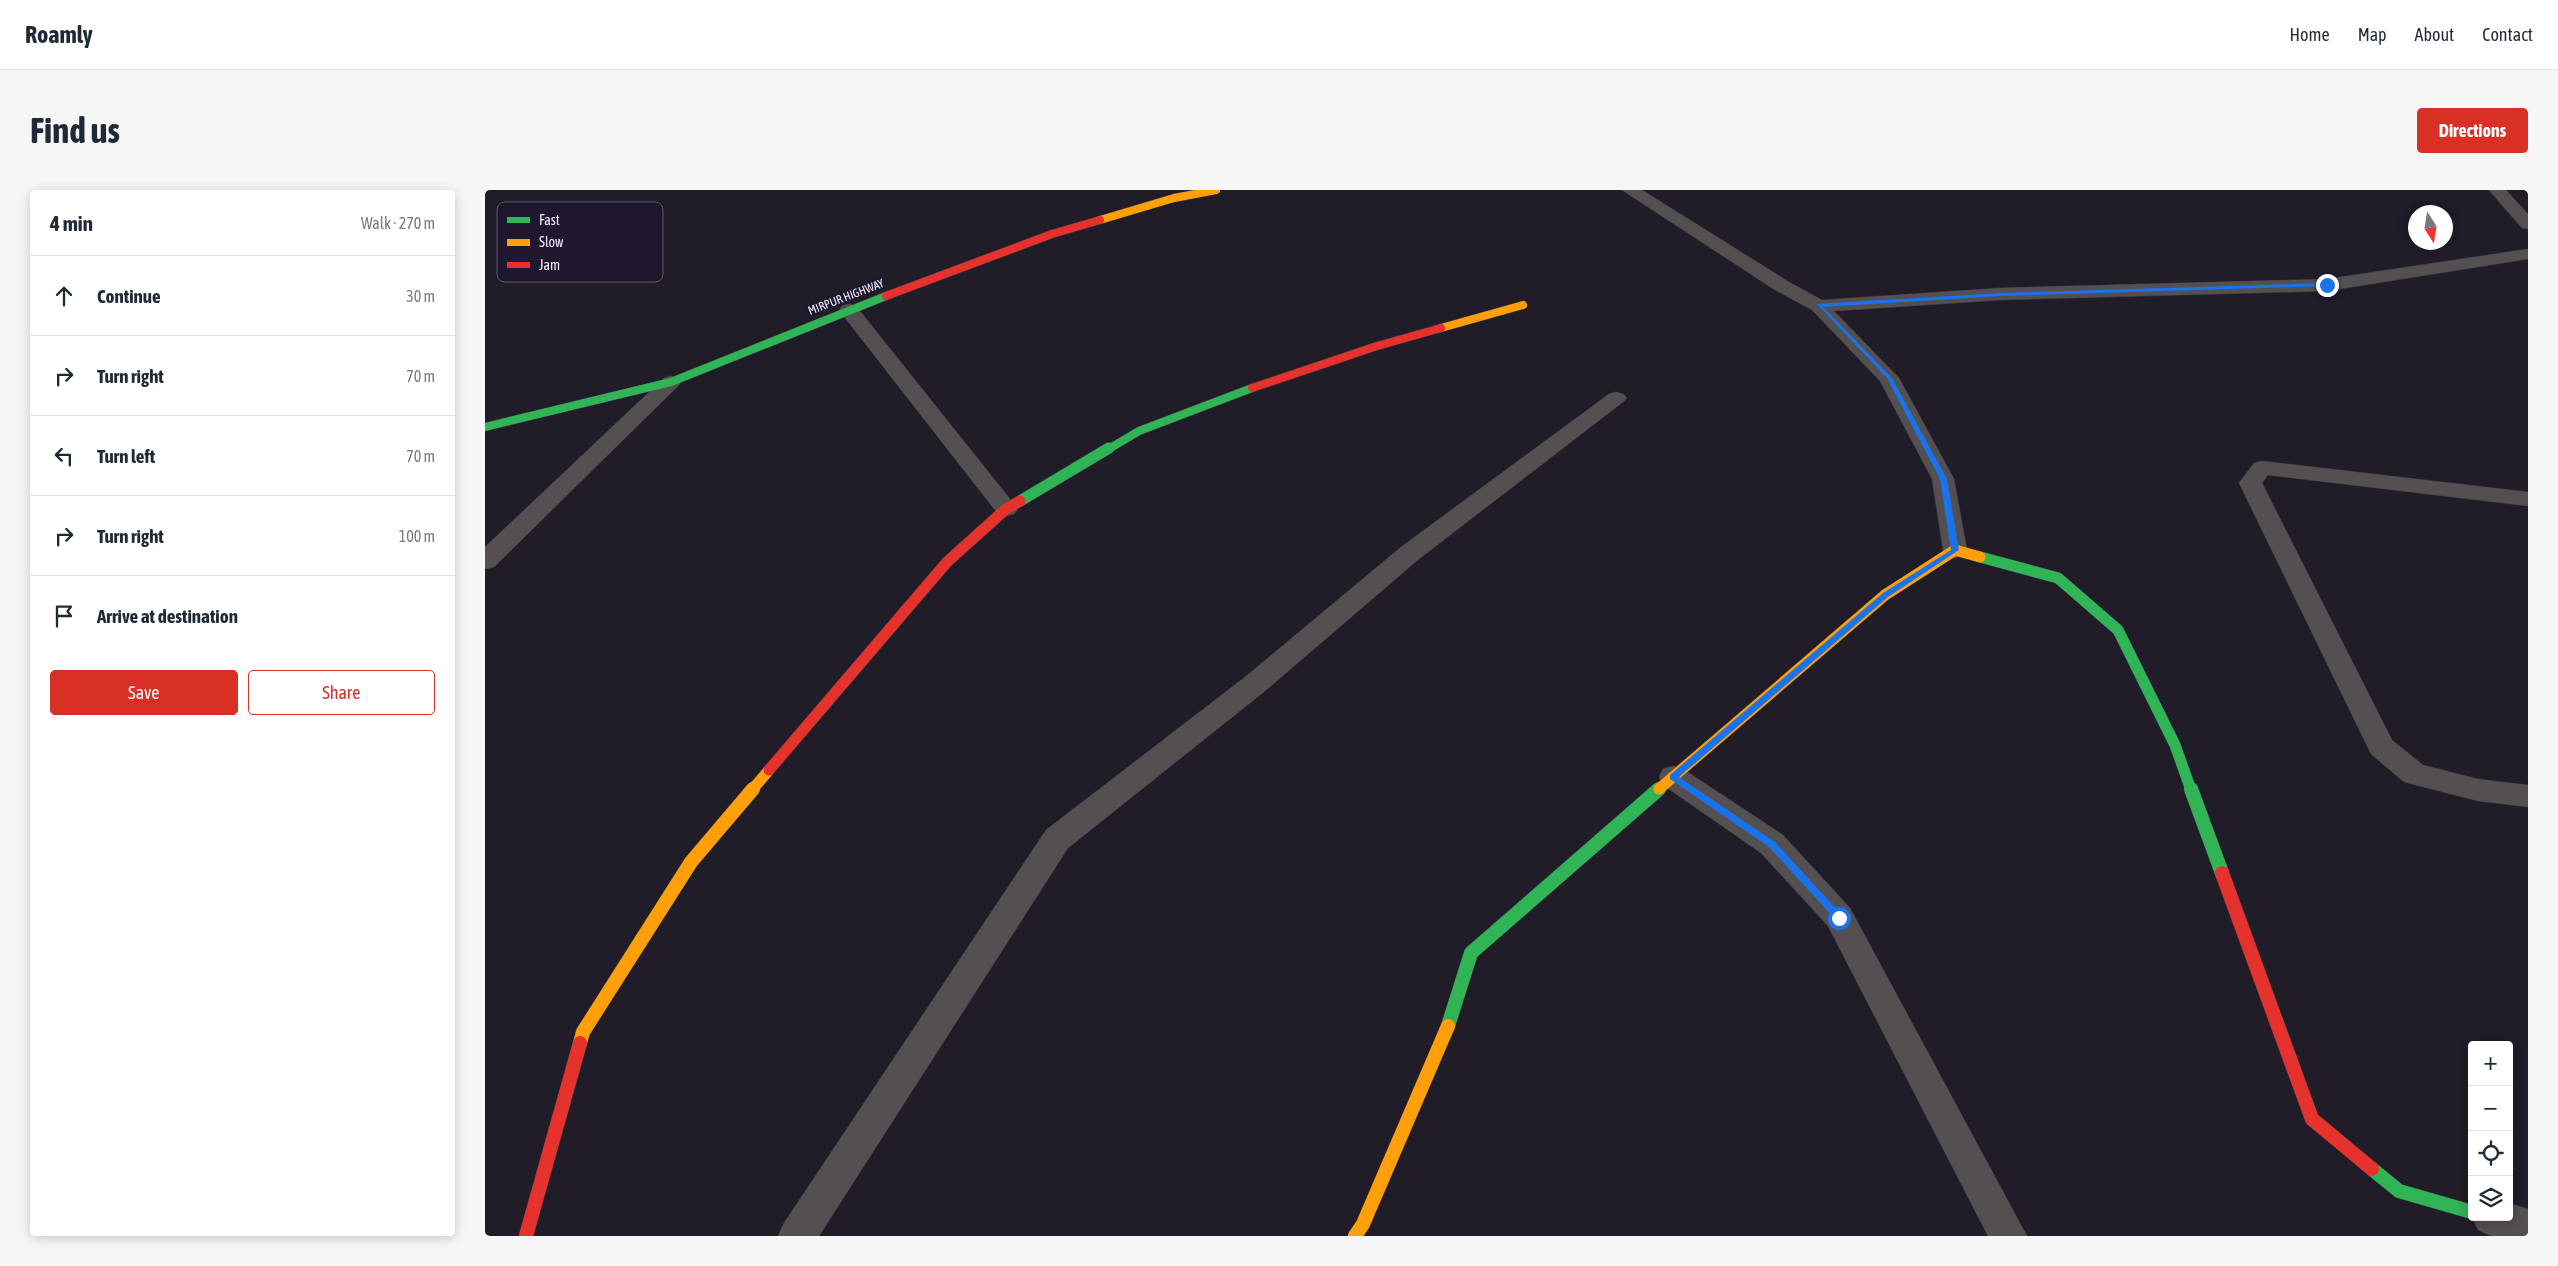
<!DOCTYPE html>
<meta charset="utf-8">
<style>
:root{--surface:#fff;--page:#f6f6f7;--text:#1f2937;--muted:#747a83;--line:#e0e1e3;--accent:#d93025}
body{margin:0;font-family:"Asap Condensed",sans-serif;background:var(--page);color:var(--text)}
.controls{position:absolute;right:15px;bottom:15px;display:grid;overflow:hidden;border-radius:5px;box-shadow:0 2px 12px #0003}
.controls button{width:45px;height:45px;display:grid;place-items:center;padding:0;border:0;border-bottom:1px solid var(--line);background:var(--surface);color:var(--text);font:25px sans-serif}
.compass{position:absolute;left:1923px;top:15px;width:45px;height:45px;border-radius:50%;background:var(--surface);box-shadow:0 2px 12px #0003;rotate:168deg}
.stop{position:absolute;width:15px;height:15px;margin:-11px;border:4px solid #1a73e8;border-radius:50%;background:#fff}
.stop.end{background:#1a73e8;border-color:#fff;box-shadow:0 1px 5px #0008}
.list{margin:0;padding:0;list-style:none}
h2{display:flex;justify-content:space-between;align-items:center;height:65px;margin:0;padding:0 20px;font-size:21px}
h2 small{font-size:16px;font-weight:400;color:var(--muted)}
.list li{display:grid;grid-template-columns:32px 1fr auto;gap:15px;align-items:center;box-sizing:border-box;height:80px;padding:0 20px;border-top:1px solid var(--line)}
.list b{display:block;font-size:19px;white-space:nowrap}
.list em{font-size:16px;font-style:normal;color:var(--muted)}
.actions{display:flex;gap:10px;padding:15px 20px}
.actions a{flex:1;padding:11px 0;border:1px solid var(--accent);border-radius:5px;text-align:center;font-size:18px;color:var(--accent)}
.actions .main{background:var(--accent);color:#fff}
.icon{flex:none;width:28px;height:28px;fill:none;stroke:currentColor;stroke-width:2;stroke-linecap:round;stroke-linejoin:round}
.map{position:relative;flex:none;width:2043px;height:1046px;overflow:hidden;border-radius:5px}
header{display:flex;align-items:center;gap:30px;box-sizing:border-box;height:70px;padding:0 25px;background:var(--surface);border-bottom:1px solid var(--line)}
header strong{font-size:24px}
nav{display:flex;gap:28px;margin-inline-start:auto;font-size:18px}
.intro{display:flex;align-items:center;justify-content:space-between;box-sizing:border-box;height:120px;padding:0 30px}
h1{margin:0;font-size:35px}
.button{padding:12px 22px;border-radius:5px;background:var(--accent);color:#fff;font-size:18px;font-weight:700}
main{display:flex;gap:30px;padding:0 30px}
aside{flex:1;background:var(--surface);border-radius:5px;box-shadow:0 2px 12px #0003}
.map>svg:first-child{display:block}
</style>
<header>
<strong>Roamly</strong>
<nav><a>Home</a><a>Map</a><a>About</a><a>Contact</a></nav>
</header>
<div class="intro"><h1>Find us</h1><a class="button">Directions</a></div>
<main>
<aside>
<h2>4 min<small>Walk · 270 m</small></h2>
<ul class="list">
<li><svg class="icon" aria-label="ahead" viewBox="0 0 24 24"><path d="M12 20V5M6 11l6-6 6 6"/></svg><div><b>Continue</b></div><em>30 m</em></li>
<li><svg class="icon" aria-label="right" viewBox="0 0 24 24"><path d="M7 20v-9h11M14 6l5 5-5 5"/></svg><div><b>Turn right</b></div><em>70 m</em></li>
<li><svg class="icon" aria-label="left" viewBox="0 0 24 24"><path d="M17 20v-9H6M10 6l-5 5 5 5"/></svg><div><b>Turn left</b></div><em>70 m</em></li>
<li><svg class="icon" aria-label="right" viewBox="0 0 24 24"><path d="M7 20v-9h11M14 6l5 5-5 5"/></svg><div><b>Turn right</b></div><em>100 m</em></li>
<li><svg class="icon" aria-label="arrive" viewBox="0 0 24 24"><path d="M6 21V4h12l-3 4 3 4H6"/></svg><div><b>Arrive at destination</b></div></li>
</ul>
<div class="actions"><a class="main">Save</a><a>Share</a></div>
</aside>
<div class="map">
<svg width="2043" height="1046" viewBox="0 0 2043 1046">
<rect width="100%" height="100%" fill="#201c28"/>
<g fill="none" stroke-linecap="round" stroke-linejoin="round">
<!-- street casing -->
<g stroke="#3a3641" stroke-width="1">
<path id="street" d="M 1137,0 L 1157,0 L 1304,92 L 1337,110 L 1515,98 L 1842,89 L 2043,59 L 2043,69 L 1842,101 L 1515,110 L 1349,121 L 1414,188 L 1469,289 L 1482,360 L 1479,365 L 1470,368 L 1461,365 L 1458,360 L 1447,289 L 1395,191 L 1327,120 L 1290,100 Z
M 2004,0 L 2021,0 L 2043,24 L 2043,39 L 2037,38 Z
M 364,114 L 371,116 L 529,314 L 533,319 L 529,324 L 521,326 L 513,324 L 357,124 L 354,120 L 357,116 Z
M 186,186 L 193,188 L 196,192 L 193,196 L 9,377 L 0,379 L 0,357 L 179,188 Z
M 1131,202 L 1138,204 L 1142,208 L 1138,212 L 934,369 L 780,501 L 583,658 L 334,1046 L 293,1046 L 299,1033 L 561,640 L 760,487 L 916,357 L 1124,204 Z
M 1777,271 L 2043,302 L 2043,316 L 1783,285 L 1777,293 L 1907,550 L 1938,575 L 1993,589 L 2043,595 L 2043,617 L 1993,611 L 1919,592 L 1886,564 L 1754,293 L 1769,273 Z
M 1188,576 L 1198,579 L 1298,645 L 1365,718 L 1542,1046 L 1503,1046 L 1343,736 L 1276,663 L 1178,595 L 1174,587 L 1178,579 Z
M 2024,1013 L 2043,1019 L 2043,1046 L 2006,1046 L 1993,1040 L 1987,1027 L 2024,1027 Z"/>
</g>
<!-- fast-far2 casing -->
<g stroke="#3a3641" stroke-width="9">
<path id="fast-far2" d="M 0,237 L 186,192 L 401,106
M 622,260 L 654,241 L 767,198"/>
</g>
<!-- fast-far1 casing -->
<g stroke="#3a3641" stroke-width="12">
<path id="fast-far1" d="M 535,311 L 624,258
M 1495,367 L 1573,388 L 1633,440 L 1690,555 L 1706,600"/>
</g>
<!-- fast casing -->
<g stroke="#3a3641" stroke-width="15">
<path id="fast" d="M 1706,599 L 1737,683
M 963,836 L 986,763 L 1174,599
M 1887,979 L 1914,1001 L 1987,1022"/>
</g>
<!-- slow-far2 casing -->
<g stroke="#3a3641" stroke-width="9">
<path id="slow-far2" d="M 615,30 L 689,8 L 731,0
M 956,138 L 1038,115"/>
</g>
<!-- slow-far1 casing -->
<g stroke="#3a3641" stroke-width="12">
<path id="slow-far1" d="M 1174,599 L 1400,405 L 1470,360 L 1495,367
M 267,600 L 284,580"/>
</g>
<!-- slow casing -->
<g stroke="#3a3641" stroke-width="15">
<path id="slow" d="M 95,853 L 98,842 L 206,672 L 268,599
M 870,1046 L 878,1034 L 963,836"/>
</g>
<!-- jam-far2 casing -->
<g stroke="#3a3641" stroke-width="9">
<path id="jam-far2" d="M 401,106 L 567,44 L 615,30
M 767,198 L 892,156 L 956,138"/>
</g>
<!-- jam-far1 casing -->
<g stroke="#3a3641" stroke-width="12">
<path id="jam-far1" d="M 284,580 L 462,372 L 521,319 L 535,311"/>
</g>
<!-- jam casing -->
<g stroke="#3a3641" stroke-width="15">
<path id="jam" d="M 1737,683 L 1827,929 L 1887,979
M 41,1046 L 95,853"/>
</g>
<!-- street -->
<use href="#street" fill="#544f51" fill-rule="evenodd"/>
<!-- fast-far2 -->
<use href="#fast-far2" stroke="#30b455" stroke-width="8"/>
<!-- fast-far1 -->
<use href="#fast-far1" stroke="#30b455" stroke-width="11"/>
<!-- fast -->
<use href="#fast" stroke="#30b455" stroke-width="14"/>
<!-- slow-far2 -->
<use href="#slow-far2" stroke="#ff9f0a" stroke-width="8"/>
<!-- slow-far1 -->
<use href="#slow-far1" stroke="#ff9f0a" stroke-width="11"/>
<!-- slow -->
<use href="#slow" stroke="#ff9f0a" stroke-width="14"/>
<!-- jam-far2 -->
<use href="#jam-far2" stroke="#e5322d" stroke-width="8"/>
<!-- jam-far1 -->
<use href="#jam-far1" stroke="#e5322d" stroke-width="11"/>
<!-- jam -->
<use href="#jam" stroke="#e5322d" stroke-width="14"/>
</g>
<!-- route -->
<path fill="#1a73e8" d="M 1842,93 L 1844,96 L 1515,106 L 1338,117 L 1407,188 L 1462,289 L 1474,360 L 1403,407 L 1194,587 L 1290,652 L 1357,725 L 1357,730 L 1351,730 L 1284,657 L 1185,589 L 1185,585 L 1398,403 L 1466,360 L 1455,289 L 1402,188 L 1332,114 L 1515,103 Z"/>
<g text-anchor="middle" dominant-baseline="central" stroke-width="4" stroke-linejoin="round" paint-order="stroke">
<!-- far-street labels -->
<g font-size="12" fill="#f3eefe" stroke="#1f172d">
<text transform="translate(361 107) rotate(-21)">MIRPUR HIGHWAY</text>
</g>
</g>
<!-- legend -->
<rect x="12" y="12" width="166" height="80" rx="8" fill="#1f172d" stroke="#5f586c" stroke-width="1"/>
<rect x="22" y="27" width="23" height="6" fill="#30b455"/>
<rect x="22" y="49" width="23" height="7" fill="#ff9f0a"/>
<rect x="22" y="72" width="23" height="6" fill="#e5322d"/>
<g font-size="14" fill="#f3eefe">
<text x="54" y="35">Fast</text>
<text x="54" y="57">Slow</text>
<text x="54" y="80">Jam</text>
</g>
</svg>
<div class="controls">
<button>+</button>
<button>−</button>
<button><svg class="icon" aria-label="locate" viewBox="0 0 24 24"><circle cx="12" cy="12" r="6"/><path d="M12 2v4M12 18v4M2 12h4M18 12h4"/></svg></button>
<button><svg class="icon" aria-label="layers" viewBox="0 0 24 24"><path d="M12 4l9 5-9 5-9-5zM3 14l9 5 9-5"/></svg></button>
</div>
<svg class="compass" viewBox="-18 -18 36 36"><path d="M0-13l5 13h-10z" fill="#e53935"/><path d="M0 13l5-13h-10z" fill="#747a83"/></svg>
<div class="stop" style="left:1354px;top:728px"></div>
<div class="stop end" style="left:1842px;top:95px"></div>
</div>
</main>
